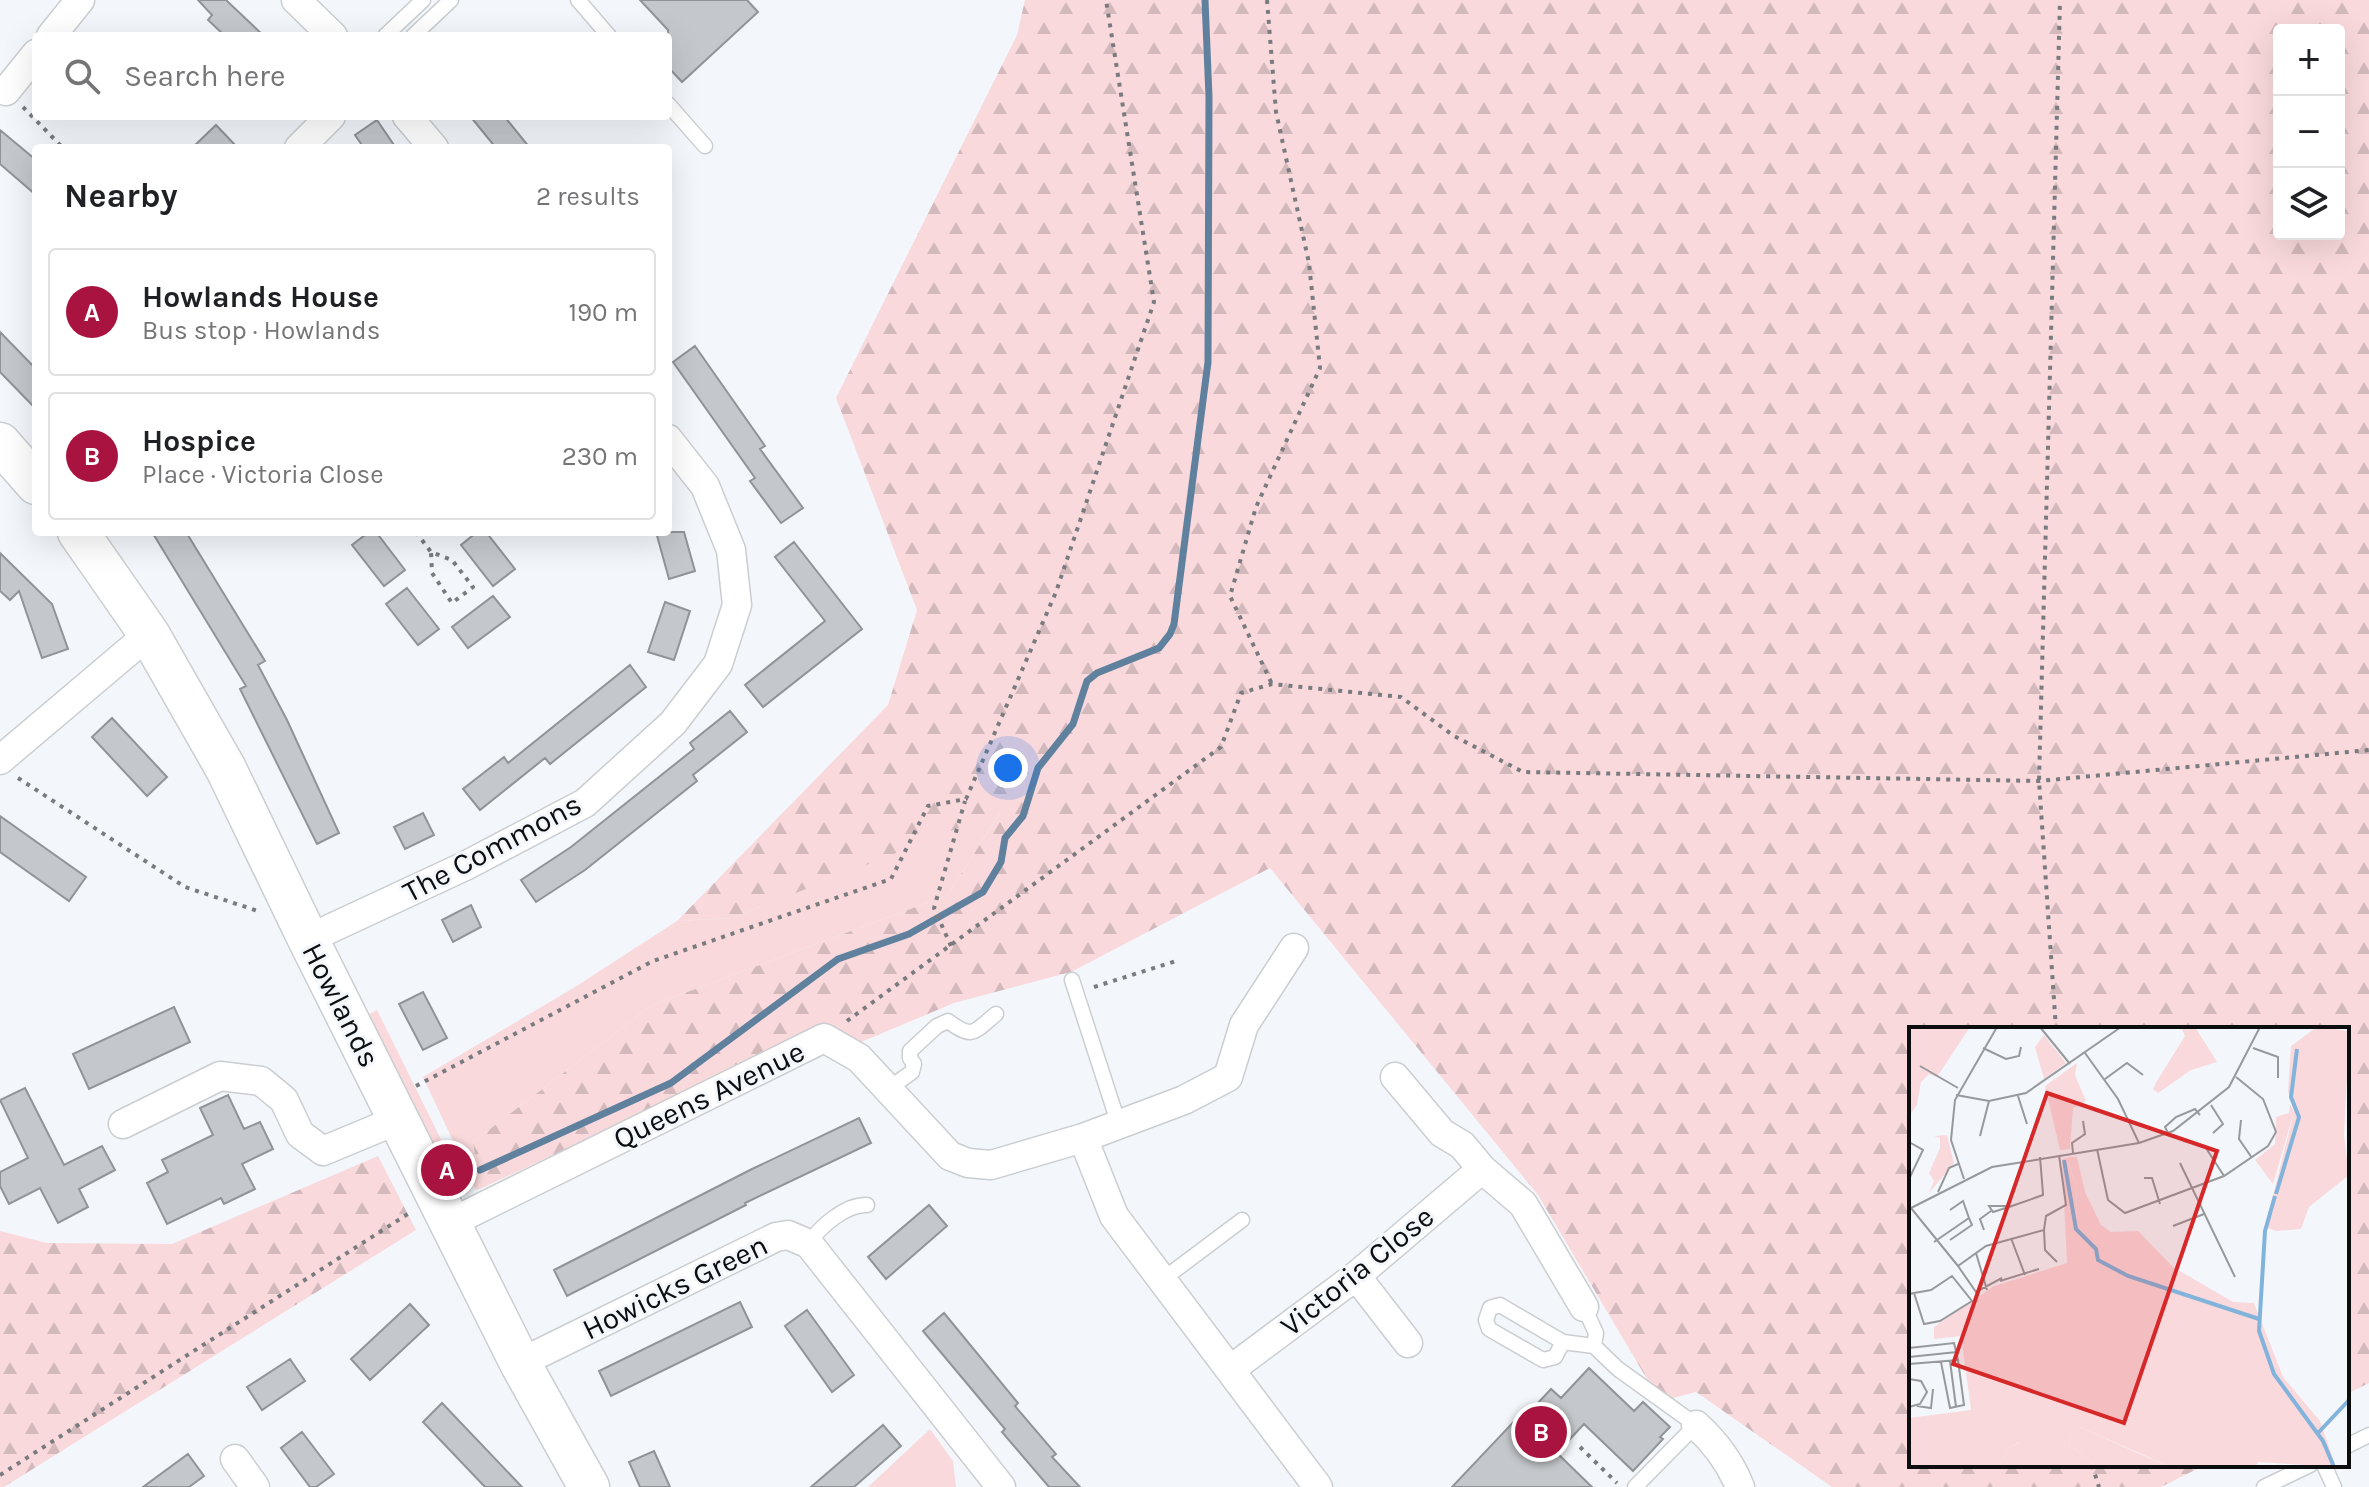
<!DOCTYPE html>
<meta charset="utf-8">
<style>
:root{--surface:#fff;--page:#f2f2f2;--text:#202124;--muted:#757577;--line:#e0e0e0;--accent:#a91340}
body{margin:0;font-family:Karla,sans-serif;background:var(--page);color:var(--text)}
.controls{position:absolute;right:24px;top:24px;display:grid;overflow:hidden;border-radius:8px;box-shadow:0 8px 32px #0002}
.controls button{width:72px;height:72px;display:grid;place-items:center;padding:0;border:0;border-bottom:2px solid var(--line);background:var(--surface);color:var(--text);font:40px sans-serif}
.you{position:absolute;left:1008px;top:768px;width:28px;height:28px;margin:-20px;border:6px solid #fff;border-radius:50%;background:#1a73e8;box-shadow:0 0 0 12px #1a73e833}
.badge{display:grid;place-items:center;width:52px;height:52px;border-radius:50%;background:var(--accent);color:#fff;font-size:26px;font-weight:700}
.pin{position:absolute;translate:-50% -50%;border:4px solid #fff;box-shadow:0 2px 8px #0006}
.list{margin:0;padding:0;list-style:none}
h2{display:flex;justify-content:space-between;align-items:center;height:104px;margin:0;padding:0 32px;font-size:34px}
h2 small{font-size:26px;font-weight:400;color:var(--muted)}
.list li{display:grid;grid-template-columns:52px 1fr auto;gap:24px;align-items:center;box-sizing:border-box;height:128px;margin:0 16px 16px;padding:0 16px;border:2px solid var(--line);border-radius:8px}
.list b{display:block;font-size:30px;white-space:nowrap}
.list p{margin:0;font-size:26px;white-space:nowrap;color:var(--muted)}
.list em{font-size:26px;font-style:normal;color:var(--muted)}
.icon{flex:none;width:44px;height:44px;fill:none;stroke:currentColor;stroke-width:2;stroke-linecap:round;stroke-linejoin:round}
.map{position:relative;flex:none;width:2369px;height:1487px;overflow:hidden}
.search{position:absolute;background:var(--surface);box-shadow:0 8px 32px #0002;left:32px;top:32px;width:640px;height:88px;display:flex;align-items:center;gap:20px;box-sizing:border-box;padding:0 28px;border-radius:8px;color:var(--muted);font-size:30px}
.panel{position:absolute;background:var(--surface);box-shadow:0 8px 32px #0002;left:32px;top:144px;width:640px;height:392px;border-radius:8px}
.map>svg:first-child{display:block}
</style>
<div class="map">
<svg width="2369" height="1487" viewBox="0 0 2369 1487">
<defs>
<pattern id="forest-firs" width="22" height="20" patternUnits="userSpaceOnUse" patternTransform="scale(2)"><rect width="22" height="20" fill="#f9d9dc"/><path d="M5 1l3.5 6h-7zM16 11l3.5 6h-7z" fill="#d4b9bc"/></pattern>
</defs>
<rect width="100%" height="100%" fill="#f3f7fb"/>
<!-- grass -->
<path fill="#f9d9dc" d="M 1002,809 L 948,895 L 652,1005 L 473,1142 L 480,1189 L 476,1190 L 423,1077 L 575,987 L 677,921 L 733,918 Z
M 377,1010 L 468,1194 L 448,1186 L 367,1015 Z
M 930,1429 L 953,1461 L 956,1487 L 868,1487 Z"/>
<!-- forest -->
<path fill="url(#forest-firs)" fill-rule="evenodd" d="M 1025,0 L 2369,0 L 2369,1383 L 2347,1394 L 2347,1029 L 1911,1029 L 1911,1465 L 2205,1465 L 2161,1487 L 1832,1487 L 1696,1392 L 1669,1399 L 1647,1379 L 1538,1195 L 1270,868 L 1071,972 L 954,1003 L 854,1045 L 824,1028 L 480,1189 L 473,1142 L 652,1005 L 948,895 L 1001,811 L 733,918 L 677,921 L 888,705 L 917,610 L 836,398 L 1017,35 ZM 2279,30 L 2339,30 L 2339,234 L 2279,234 Z
M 378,1156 L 416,1230 L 4,1487 L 0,1487 L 0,1231 L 47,1243 L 172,1244 Z"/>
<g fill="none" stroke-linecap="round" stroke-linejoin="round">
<!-- stream -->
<path stroke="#5f819e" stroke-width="7" d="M 480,1170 L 671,1083 L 838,959 L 909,934 L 983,892 L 1001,862 L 1005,838 L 1023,816 L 1038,768 L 1073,724 L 1087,681 L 1097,673 L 1159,648 L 1170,634 L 1174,624 L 1208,362 L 1209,97 L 1205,0"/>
</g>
<!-- building -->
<path fill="#c4c7cb" stroke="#919497" stroke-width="2" d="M 198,0 L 226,0 L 264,36 L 225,36 L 208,20 L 212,15 Z
M 640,0 L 747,0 L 758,12 L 682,82 L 668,67 L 668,30 Z
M 470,116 L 504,116 L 530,148 L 496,148 Z
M 377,120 L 396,148 L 364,148 L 355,135 Z
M 216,125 L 238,148 L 192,148 Z
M 0,130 L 36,160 L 36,195 L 0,164 Z
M 0,332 L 36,369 L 36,409 L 0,372 Z
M 695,346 L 765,446 L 760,449 L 803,508 L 781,523 L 750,481 L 755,478 L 673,362 Z
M 152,532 L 186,532 L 265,661 L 258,665 L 287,720 L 339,833 L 317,844 L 240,689 L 246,686 Z
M 369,532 L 376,532 L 405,570 L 384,586 L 352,545 Z
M 477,532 L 486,532 L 515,569 L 493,586 L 461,545 Z
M 656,532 L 684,532 L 695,571 L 669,579 Z
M 794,542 L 862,629 L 763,707 L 745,685 L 825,621 L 775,557 Z
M 0,553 L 52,604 L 68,649 L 42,658 L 19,591 L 10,600 L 0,591 Z
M 407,588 L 439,629 L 418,645 L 386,604 Z
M 493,596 L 510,617 L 468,648 L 452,627 Z
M 665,602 L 690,611 L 674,660 L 648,652 Z
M 630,665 L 646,687 L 550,764 L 545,758 L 480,810 L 463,789 L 504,757 L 508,763 Z
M 730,711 L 747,732 L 693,775 L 697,781 L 585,870 L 536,902 L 521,880 L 571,847 L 694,749 L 690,743 Z
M 112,718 L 167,777 L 147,796 L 92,737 Z
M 423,813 L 434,835 L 405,849 L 394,827 Z
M 0,816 L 86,877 L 69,901 L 0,852 Z
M 471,905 L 481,927 L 453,942 L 442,920 Z
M 423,992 L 447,1038 L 423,1050 L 399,1004 Z
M 174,1007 L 190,1042 L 89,1089 L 73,1054 Z
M 25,1088 L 64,1165 L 102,1146 L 115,1170 L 79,1189 L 88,1207 L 58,1223 L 40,1188 L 9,1204 L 0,1186 L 0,1172 L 28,1158 L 0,1100 Z
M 228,1095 L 244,1129 L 260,1122 L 273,1149 L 242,1164 L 255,1189 L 224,1204 L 221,1198 L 167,1224 L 147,1183 L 168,1172 L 162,1160 L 213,1135 L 200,1108 Z
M 859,1118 L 871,1143 L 745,1203 L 746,1205 L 567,1296 L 554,1270 L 752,1169 Z
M 929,1205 L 947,1226 L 886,1279 L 868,1257 Z
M 740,1302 L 752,1327 L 611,1396 L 599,1371 Z
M 410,1304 L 429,1325 L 370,1380 L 351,1359 Z
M 807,1310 L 854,1375 L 832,1392 L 785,1326 Z
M 944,1313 L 1018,1403 L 1015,1406 L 1056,1454 L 1052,1457 L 1080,1487 L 1049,1487 L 1002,1432 L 1005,1429 L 923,1331 Z
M 290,1359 L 305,1381 L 262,1410 L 247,1387 Z
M 1589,1368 L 1634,1411 L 1643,1402 L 1670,1427 L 1660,1437 L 1663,1439 L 1633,1471 L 1584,1424 L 1557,1453 L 1592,1487 L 1452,1487 L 1521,1414 L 1525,1417 L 1551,1389 L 1561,1398 Z
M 442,1403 L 522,1487 L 485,1487 L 423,1422 Z
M 883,1425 L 901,1446 L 854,1487 L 811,1487 Z
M 302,1432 L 334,1474 L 316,1487 L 310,1487 L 281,1448 Z
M 654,1451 L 670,1487 L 640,1487 L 629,1462 Z
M 188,1454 L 204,1476 L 189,1487 L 143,1487 Z"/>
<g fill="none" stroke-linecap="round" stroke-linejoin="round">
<!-- lane casing -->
<g stroke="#caced1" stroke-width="17">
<path id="lane" d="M 578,0 L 609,36
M 385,36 L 423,0
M 413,36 L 451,0
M 668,104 L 705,146
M 1072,980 L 1119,1125
M 888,1089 L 912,1072 L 914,1064 L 910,1058 L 910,1051 L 937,1026 L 948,1021 C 973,1040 974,1032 996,1014
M 809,1244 C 819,1227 846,1204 867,1205
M 1162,1280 L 1242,1220
M 1500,1305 L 1563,1342 L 1555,1357 L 1543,1360 L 1489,1329 L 1486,1320 L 1490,1308 Z
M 1584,1307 L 1596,1333 L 1594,1346
M 1563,1342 L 1594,1346 L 1618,1369 L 1696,1425 L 1635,1487
M 2347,1446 L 2369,1435
M 2324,1465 L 2334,1487
M 2264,1487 L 2310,1465"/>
</g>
<!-- street casing -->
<g stroke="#caced1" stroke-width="31">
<path id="street" d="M 296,0 L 333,36
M 51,36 L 80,0
M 6,91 L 36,54
M 407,116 L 434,148
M 299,148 L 331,116
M 0,760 L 149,634
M 308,939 L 465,866 L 585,803 L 673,723 L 718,664 L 737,605 L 731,550 L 705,486 L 668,439
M 1395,1077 L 1442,1133 L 1462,1145 L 1482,1169 L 1523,1204 L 1584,1307
M 123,1124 L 220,1076 L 261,1081 L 284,1100 L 300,1134 L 323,1151 L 400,1119
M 1083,1138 L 1184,1100 L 1228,1077 L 1244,1025 L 1294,948
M 450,1223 L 824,1038 L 859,1058 L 950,1156 L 968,1163 L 991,1165 L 1083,1138 L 1114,1216 L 1318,1487
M 1356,1276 L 1408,1343
M 520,1363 L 776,1237 L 788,1235 L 809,1244 L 1001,1487
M 1230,1370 L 1356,1276 L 1482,1169
M 1696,1425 C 1716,1443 1730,1462 1740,1487
M 235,1459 L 255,1487"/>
</g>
<!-- secondary casing -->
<g stroke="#caced1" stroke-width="43">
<path id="secondary" d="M 0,443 L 36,484
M 78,532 L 149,634 L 226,769 L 308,939 L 520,1363 L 589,1487"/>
</g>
<!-- path -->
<path stroke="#797b7e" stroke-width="4" stroke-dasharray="4 6" stroke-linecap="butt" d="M 1267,0 L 1276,112 L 1309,263 L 1320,368 L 1256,507 L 1230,596 L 1272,684
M 23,107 L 63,148
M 416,532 L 431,552 L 452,560 L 473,587 L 452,603 L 432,573 L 431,552
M 18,778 L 185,887 L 258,911
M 951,946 L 934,908 L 965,801
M 1094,987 L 1176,961
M 847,1021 L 1221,747 L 1241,693 L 1272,684 L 1401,697 L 1454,736 L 1523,772 L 2039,781 L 2369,750
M 2056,1029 L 2039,781 L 2060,0
M 416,1086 L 653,961 L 891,879 L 928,806 L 966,799 L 1056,592 L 1154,302 L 1106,0
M 1580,1447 L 1617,1483
M 2092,1465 L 2099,1487
M 0,1475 L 411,1212"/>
<!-- lane -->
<use href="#lane" stroke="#fff" stroke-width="14"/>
<!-- street -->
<use href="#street" stroke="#fff" stroke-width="28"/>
<!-- secondary -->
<use href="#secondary" stroke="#fff" stroke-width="40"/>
</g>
<g text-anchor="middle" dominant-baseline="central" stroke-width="6" stroke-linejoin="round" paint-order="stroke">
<!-- street labels -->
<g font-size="30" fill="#0c0d0e" stroke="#f3f7fb">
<text transform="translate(492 848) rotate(-28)">The Commons</text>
<text transform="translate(341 1005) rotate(63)">Howlands</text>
<text transform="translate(709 1095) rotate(-26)">Queens Avenue</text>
<text transform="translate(1357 1271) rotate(-39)">Victoria Close</text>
<text transform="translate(675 1287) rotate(-26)">Howicks Green</text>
</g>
</g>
<!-- overview -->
<g transform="translate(1909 1027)">
<rect width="440" height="440" fill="#f3f7fb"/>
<path d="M 272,0 L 286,0 L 308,35 L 282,43 L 249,66 L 244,62 L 248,54 L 276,9 ZM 135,8 L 157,36 L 135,52 L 126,20 ZM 381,77 L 385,85 L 364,157 L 346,133 L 366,117 L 367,90 L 380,86 ZM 38,108 L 45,136 L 20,166 L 25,154 L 20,146 L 31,121 L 31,111 L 25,109 ZM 177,126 L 162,130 L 168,130 L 176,165 L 176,207 L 168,198 L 167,159 L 159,134 L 153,132 ZM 171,400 L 233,428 L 262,440 L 188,440 L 160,417 L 162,401 ZM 112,415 L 114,440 L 89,440 L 101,420 Z" fill="#f9d9dc"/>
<path d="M 431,4 L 438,5 L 439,28 L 435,108 L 440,148 L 400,180 L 392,202 L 367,204 L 356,200 L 385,85 L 379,64 L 381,31 ZM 168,36 L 166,48 L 177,74 L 164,81 L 161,122 L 151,123 L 136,59 ZM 153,132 L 158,133 L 167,159 L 168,197 L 175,206 L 176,165 L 192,198 L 202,205 L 229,204 L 264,240 L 324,275 L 345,276 L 374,350 L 411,394 L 427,440 L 350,435 L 345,440 L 262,440 L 171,400 L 162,402 L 160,417 L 188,440 L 114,440 L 111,415 L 101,420 L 89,440 L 0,440 L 0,391 L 62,383 L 52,309 L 25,312 L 25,300 L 85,259 L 158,236 Z" fill="#f9d9dc"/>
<path d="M 0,0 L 61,0 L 28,50 L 20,47 L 12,55 L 8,78 L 0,89 ZM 408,0 L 440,4 L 381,31 L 382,19 Z" fill="#f9d9dc"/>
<path fill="none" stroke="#82b3db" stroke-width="4" d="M 155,133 L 167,202 L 187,222 L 189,233 L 219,249 L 350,292M 367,167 L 390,90 L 382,70 L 388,22M 366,169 L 356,204 L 350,304 L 365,347 L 414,414 L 425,440M 409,406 L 440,373"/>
<path fill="none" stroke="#97999c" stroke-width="2" d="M 131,0 L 161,37M 74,21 L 97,32 L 110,29 L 112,20M 344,21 L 369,30 L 369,51M 176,26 L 209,72 L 230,116M 11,39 L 49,61M 196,52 L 218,36 L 234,48M 47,68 L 80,74 L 117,66 L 212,0M 109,69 L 118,97M 302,78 L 314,97 L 304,106M 332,93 L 330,112 L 343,131M 259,106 L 256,100 L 267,90 L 286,82 L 291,88M 71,109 L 80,74M 0,115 L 14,123 L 0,152M 297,121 L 315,149M 188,122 L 199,173 L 216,186 L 315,149 L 359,119 L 367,105 L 354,72 L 327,50M 164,126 L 163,116 L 176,107 L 174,94M 271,136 L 326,250M 235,151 L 243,151 L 251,177M 55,152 L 42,113 L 46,73 L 88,0M 29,165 L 40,141 L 49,137M 103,179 L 80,179 L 84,185 L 103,179 L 134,168 L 134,167 L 131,130M 2,181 L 49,239M 0,182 L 83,140 L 230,116 L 264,104 L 320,60 L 351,0M 41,183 L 54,174 L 60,191M 264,199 L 295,187M 75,203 L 71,192 L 82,184M 135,203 L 136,223 L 148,235M 102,211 L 116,248M 25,215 L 60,191 L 63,198 L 41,213M 67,226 L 78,263M 93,251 L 67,265 L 49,239 L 77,219 L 135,203 L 137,189 L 157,178 L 150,128M 91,254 L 130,242M 0,267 L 5,266 L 22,263 L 43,249 L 63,274 L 31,294 L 15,297 L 5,266M 0,321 L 45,316 L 49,333 L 0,337M 0,330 L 48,325M 41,334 L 47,380M 32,335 L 41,381 L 55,378 L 49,333M 0,352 L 12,354 L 18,365 L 11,377 L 0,380M 8,379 L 22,381 L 24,362"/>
<path fill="#d62828" fill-opacity="0.15" stroke="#d62828" stroke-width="4" d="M 138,66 L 308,124 L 215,396 L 44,337 Z"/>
<rect width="440" height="440" fill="none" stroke="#0c0d0e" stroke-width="4"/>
</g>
</svg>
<div class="controls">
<button>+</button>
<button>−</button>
<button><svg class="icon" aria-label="layers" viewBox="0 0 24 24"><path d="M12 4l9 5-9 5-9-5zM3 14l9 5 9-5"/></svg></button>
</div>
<div class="you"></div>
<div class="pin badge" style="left:447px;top:1170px">A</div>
<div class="pin badge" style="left:1541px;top:1432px">B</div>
<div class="search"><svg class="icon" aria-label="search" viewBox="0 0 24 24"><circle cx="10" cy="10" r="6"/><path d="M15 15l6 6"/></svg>Search here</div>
<section class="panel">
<h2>Nearby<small>2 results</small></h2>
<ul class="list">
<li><span class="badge">A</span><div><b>Howlands House</b><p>Bus stop · Howlands</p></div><em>190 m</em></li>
<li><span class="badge">B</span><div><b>Hospice</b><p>Place · Victoria Close</p></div><em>230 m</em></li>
</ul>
</section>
</div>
